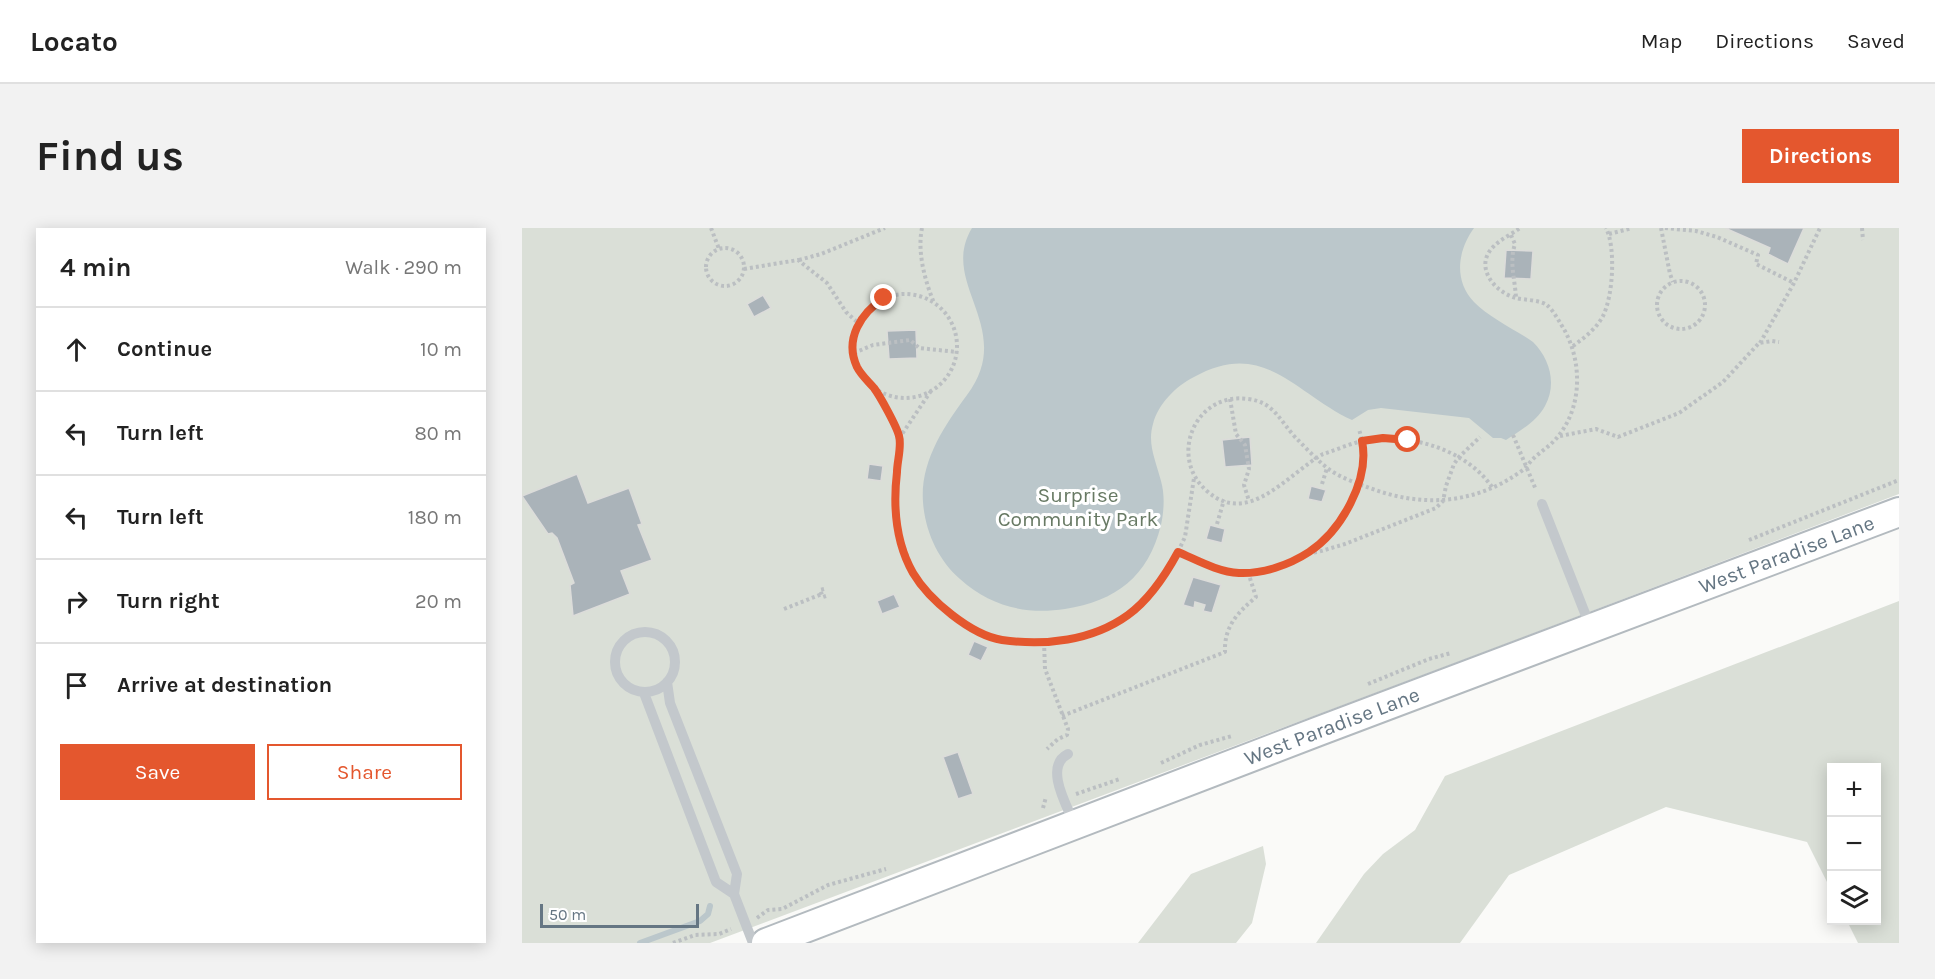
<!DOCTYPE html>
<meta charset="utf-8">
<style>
:root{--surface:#fff;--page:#f2f2f2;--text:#222;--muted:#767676;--line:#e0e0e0;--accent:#e4572e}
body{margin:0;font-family:Karla,sans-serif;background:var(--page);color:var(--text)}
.controls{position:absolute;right:18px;bottom:18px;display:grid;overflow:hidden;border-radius:0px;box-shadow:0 3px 15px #0003}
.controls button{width:54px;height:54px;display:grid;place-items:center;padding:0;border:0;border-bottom:2px solid var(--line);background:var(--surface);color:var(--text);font:30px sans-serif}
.scale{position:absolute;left:18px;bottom:15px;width:159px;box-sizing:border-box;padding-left:6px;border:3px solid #657683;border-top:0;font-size:16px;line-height:21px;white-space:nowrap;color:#657683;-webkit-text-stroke:4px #fff;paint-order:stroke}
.stop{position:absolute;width:18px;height:18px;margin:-14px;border:4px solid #e4572e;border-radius:50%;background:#fff}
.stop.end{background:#e4572e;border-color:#fff;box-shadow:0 2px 6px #0008}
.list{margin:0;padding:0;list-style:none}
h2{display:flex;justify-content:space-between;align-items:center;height:78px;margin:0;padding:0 24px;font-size:26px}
h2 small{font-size:20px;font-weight:400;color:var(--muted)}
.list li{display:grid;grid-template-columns:39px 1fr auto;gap:18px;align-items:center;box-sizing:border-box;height:84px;padding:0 24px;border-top:2px solid var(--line)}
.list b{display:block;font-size:22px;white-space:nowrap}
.list em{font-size:20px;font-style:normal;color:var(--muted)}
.actions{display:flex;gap:12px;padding:18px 24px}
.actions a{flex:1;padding:14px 0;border:2px solid var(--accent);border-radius:0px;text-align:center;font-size:21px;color:var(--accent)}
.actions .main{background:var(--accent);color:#fff}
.icon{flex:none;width:33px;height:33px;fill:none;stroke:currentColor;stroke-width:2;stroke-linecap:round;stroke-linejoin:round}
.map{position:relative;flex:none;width:1377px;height:715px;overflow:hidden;border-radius:0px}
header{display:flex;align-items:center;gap:36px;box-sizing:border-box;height:84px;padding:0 30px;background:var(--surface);border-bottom:2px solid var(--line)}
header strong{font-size:28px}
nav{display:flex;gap:33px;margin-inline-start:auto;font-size:21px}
.intro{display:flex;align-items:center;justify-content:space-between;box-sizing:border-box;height:144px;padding:0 36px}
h1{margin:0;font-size:42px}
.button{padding:15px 27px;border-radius:0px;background:var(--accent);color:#fff;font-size:21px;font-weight:700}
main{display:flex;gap:36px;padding:0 36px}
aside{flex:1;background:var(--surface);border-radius:0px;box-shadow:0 3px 15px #0003}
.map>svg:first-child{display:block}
</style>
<header>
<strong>Locato</strong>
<nav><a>Map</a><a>Directions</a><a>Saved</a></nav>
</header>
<div class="intro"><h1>Find us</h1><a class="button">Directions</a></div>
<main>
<aside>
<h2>4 min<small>Walk · 290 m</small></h2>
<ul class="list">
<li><svg class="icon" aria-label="ahead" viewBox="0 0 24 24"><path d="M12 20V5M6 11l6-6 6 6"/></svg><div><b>Continue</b></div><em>10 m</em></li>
<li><svg class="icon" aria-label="left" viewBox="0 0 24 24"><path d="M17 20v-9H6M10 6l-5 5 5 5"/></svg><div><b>Turn left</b></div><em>80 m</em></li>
<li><svg class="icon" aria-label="left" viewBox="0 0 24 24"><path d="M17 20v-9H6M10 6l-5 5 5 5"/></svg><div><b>Turn left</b></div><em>180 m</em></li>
<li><svg class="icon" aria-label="right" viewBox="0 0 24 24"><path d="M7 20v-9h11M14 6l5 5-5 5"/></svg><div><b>Turn right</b></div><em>20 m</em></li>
<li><svg class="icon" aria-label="arrive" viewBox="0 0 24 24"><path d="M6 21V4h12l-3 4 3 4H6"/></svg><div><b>Arrive at destination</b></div></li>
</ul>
<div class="actions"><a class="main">Save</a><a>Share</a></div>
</aside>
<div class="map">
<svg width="1377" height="715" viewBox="0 0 1377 715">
<rect width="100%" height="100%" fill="#fafaf8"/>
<!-- green -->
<path fill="#dadfd7" d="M 0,0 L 1377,0 L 1377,266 L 1007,407 L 188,715 L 0,715 Z
M 1377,373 L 1377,715 L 1336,715 L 1325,693 L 1354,692 L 1354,540 L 1310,540 L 1309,662 L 1285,614 L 1144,579 L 987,647 L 938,715 L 794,715 L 842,646 L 861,626 L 893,602 L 923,548 Z
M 741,618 L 744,636 L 730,695 L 714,715 L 616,715 L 669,646 Z"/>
<!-- water -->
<path fill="#bbc7cb" d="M 450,0 L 952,0 C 936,22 931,52 952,74 C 966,89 994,102 1011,114 C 1028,131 1035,156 1023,178 C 1015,193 998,203 984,212 L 979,210 L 971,210 L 947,190 L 859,180 L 846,182 L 830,192 C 772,165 742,110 672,149 C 654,158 636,176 631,196 C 625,216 634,233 639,253 C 643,267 642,283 639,297 C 626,349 594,373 543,381 C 503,387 468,378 438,351 C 416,332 403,303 401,274 C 398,234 422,198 445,167 C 495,100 416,56 450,0 Z"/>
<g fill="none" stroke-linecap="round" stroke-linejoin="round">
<!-- stream -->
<path stroke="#bbc7cb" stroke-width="6" d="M 118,715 L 178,693 L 186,686 L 188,678"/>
</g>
<!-- building -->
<path fill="#aab3b9" stroke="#dcdcda" stroke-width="1.5" d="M 1203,0 L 1282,0 L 1266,36 L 1246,26 L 1248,20 Z
M 984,22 L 1011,23 L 1009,51 L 982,50 Z
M 241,67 L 249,80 L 232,89 L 225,76 Z
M 394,102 L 395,130 L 367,131 L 365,103 Z
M 728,209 L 730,237 L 703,239 L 700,212 Z
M 347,236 L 361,238 L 359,253 L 345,251 Z
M 55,246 L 66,275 L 107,260 L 120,296 L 116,297 L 130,332 L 99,343 L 108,366 L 51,388 L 48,357 L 52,355 L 35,310 L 30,305 L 26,306 L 0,268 Z
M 789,258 L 804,262 L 800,274 L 786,271 Z
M 688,297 L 703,301 L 700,315 L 684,311 Z
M 671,349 L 699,357 L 690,385 L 681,383 L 683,377 L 673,374 L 672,380 L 661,377 Z
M 372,366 L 378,379 L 360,386 L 355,373 Z
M 452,413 L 466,419 L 459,433 L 446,427 Z
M 436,524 L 451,566 L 436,571 L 421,529 Z"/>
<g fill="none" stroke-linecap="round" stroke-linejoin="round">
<!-- secondary casing -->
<g stroke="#b3babf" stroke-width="32">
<g id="secondary">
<path id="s1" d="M 244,715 L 797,503 L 1377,284"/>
</g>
</g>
<!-- path -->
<path stroke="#bbbfc2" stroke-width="4" stroke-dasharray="3 3" stroke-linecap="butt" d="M 189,0 L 197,21
M 400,0 C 395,24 403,53 412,75
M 1139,0 L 1148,46 L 1151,54
M 1143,0 L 1174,3 L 1195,9 L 1236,27 L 1234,36 L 1272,55
M 1340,0 L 1341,12
M 1087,6 L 1110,0
M 989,7 L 993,16 C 987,34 993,51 994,70
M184 39a19 19 0 1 1 38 0a19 19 0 1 1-38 0Z
M 277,32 L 299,26 L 363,0
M 222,41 L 276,32 L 305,55 L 324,84 L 336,95
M1135 77a24 24 0 1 1 48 0a24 24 0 1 1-48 0Z
M331 118a52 52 0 1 1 104 0a52 52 0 1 1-104 0Z
M 1238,115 L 1272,55 L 1298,0
M 1051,118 C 1062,110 1074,101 1081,88 C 1091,68 1094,20 1084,0
M 332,125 L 351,117 L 388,112 L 397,120 L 435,124
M 353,162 L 378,209
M 409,163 L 378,209 L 372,268 L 373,286 L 378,308 L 391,345 L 412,372 L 446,399 L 478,412 L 536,414 L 560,409 L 582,401 L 604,388 L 621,375 L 649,339 L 663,309 L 672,250
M 708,171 L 714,206 L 723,217 L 727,241 L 722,257 L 727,273
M 991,207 L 1014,262
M 1038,208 L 1074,201 L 1096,209 L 1157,185 L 1201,154 L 1237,115 L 1250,113 L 1257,114
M 800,256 L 805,240
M 970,259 C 945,223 894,207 850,211 C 834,213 817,221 801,226 C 767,245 727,299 686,264 C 645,230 673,163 726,171 C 752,174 758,193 774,210 C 783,219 793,230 804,239 C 815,248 831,254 845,259 C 899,280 953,277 1001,242 C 1005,239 1007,235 1010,232 C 1019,223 1030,217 1037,207 C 1060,178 1060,135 1043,103 C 1038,95 1032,83 1025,77 C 1018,72 1002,72 994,70 C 972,64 951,38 972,18 C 979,11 990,6 998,0
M 695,296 L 702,272
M 1227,312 L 1377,252
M 656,324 C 675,332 696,344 717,345 C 775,348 836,294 842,237 C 843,225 840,212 837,201
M 786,325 L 796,324 L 823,316 L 914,280 L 921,273 L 924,258 L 932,236 L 937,229 L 958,209
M 302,361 L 298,362 L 301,369 L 304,368
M 262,381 L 300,366
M 522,414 L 523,441 L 546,501 L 545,507 L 536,511 L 525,521
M 846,456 L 907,431 L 929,425
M 540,488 L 703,424 C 702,399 715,385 734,369 L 726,344
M 639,535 L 678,517 L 710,508
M 554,566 L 598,551
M 521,580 L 524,569
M 235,690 L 246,682 L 260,681 L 306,657 L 364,641
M 151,715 L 173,707 L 197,706 L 209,701"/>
<!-- lane -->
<path stroke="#c3c8cc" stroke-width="10" d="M 1020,276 L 1068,398
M93 434a30 30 0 1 1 60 0a30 30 0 1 1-60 0Z
M 145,454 L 148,475 L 215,646 L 212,666 L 231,715
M 122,465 L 194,654 L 212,666
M 546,526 C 522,538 544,576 552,595"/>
<!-- secondary -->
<use href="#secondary" stroke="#fff" stroke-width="28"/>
</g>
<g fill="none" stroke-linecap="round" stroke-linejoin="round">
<!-- route -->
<path stroke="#e4572e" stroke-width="8" d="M 362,70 C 339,85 322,111 335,139 C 339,147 346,153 352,160 C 358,168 375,199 377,208 C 380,218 375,234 375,244 C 371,278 374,315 391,345 C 407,372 449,407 480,412 C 523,418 570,413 606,387 C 628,371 643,348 656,324 C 675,332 696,344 717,345 C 741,346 767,337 787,324 C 819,303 848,252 840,213 L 861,210 L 886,212"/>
</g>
<g text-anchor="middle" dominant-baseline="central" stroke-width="6" stroke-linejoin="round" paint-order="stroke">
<!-- park labels -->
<g font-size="21" fill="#687a64" stroke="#fff">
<text x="556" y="267">Surprise<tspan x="556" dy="24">Community Park</tspan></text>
</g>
<!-- street labels -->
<g font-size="21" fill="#657683" stroke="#fff">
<text stroke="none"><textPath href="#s1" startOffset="1092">West Paradise Lane</textPath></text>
<text stroke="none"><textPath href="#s1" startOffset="606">West Paradise Lane</textPath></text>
</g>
</g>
</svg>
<div class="controls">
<button>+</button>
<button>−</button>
<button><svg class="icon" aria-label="layers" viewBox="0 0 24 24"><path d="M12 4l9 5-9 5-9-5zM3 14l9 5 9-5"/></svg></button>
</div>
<div class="scale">50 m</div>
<div class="stop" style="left:886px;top:212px"></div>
<div class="stop end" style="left:362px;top:70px"></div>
</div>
</main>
